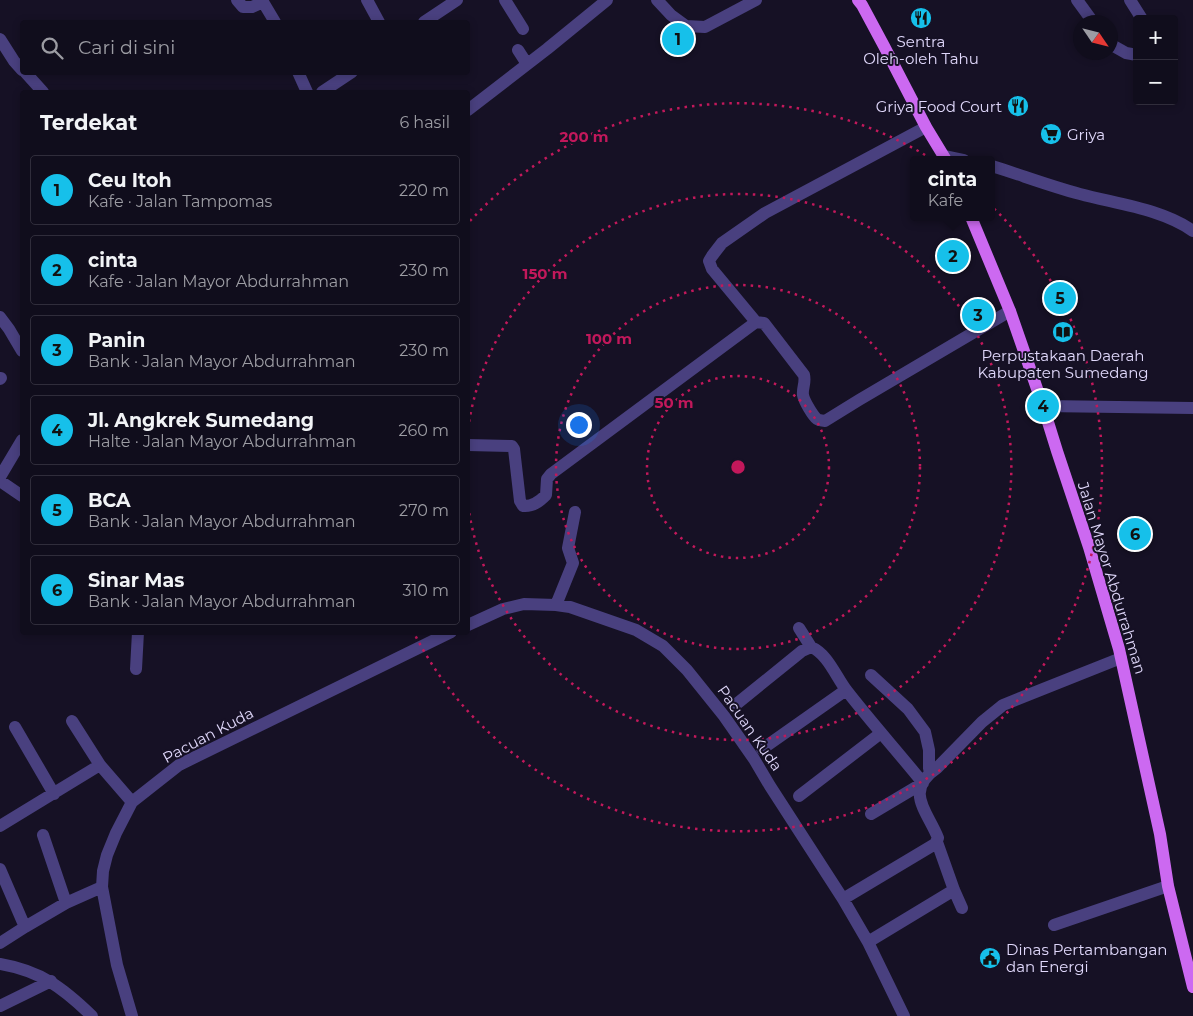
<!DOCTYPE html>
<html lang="id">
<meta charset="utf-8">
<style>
:root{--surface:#100d1c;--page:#1e1b29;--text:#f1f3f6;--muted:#9c9ca3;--line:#302d3b;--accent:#16c0ea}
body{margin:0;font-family:Montserrat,sans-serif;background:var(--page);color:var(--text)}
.controls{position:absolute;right:15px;top:15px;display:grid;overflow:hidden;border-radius:5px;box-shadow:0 2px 8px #0003}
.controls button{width:45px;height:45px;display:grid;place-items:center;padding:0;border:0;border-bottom:1px solid var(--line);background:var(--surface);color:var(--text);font:25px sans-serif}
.compass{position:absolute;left:1073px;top:15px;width:45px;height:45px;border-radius:50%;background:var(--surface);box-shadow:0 2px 8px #0003;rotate:125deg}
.you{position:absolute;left:578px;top:424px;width:18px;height:18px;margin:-12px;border:4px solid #fff;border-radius:50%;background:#1a73e8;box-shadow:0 0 0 8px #1a73e833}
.badge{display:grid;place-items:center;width:32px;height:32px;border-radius:50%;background:var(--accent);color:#111;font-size:16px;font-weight:700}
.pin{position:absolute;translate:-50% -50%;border:2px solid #fff;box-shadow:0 1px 5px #0006}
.popup{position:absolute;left:910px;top:156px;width:85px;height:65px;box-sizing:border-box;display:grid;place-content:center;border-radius:5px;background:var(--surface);filter:drop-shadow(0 1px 4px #0005);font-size:16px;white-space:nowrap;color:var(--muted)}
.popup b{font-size:19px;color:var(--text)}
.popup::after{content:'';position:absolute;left:50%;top:100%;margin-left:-10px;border:10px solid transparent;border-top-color:var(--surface)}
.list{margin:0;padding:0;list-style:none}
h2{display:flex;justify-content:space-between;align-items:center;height:65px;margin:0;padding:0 20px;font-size:21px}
h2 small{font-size:16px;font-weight:400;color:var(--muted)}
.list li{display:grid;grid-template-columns:32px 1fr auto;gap:15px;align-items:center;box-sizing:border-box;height:70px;margin:0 10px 10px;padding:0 10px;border:1px solid var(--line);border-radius:5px}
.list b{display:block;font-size:19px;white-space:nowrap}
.list p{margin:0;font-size:16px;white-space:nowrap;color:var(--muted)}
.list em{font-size:16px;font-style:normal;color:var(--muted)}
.icon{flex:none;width:28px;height:28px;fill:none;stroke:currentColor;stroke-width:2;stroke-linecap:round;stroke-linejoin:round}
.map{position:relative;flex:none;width:1193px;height:1016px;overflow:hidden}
.search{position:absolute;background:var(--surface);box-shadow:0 2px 8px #0003;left:20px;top:20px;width:450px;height:55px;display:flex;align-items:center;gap:12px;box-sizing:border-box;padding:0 18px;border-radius:5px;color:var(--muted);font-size:19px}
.panel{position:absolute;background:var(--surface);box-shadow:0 2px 8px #0003;left:20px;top:90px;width:450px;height:545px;border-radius:5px}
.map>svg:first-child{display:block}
</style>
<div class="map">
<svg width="1193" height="1016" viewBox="0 0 1193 1016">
<rect width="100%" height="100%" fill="#161125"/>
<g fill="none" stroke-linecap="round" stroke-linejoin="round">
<!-- minor -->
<path stroke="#49407f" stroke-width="12" d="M 237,0 L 243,7 L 252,7 L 263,2 L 275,22
M 367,0 L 379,22
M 505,0 L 523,29
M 657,0 L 671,15 L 686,26 L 705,27 L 756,0
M 1077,0 L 1093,22
M 1130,0 L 1142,19
M 424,22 L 457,0
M 0,39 L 14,61 L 22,70
M 1110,44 L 1126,53 L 1137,55
M 518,50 L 527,64
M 25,72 L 43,92
M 298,72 L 307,92
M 322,92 L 352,72
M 468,110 L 547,49 L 607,0
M 945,156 L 964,160
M 992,166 C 1021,175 1050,186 1080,194 C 1117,204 1162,209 1193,231
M 0,317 L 9,329 L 22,351
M 756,322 L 764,323 L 804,375 C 806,383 802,388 803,395 C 804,401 813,416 817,419 C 820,421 822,420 825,421 L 859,400 L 1010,311
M 0,379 L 1,378
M 1043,406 L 1193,408
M 468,445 L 512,446 L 514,449 L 520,501 L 523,506 C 533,507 540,501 546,495 L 547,479 L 551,474 L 756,322 L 712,269 L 709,261 L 712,256 L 722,243 L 765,213 L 926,127
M 0,477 L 22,440
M 0,481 L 22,496
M 556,605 L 573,563 L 568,548 L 575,512
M 468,625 L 503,609 L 524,604 L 556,605 L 570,607 L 636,630 L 663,646 L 687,670 L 724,716 L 754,759 L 770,786 L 843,899 L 868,942 L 904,1016
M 799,628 L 811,647
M 136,669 L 138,632
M 871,675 L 908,709 L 925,732 L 929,750 L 929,768 L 930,773
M 734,706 L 802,651 L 811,647 C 828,654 836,677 847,691 C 871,722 898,752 923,783 L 871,814
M 72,721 L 100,765
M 15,727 L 54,794
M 762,749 L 846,690
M 799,796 L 881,733
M 0,826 L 100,765 L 132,802
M 43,835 L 66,903
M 937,842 L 954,890 L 962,908
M 0,869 L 25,927
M 843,899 L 935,844 L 938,838 C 928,812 903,791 937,768 L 982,722 L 1003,705 L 1121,658
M 1054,925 L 1168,886
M 868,942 L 954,890
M 0,943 L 25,927 L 66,903 L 102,887
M 0,964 C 41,971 63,988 92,1016
M 0,1006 L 51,981
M 132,1016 L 117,965 L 102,887 L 103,871 L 107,855 L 116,833 L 132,802 L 179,765 L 451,632"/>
<!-- major -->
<path stroke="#cc69f1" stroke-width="12" d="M 858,0 L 862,5 L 884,46 L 926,127 L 946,160
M 971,217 L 1010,311 L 1043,406 L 1057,451 L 1089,547 L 1119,649 L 1160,834 L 1168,886 L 1193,987"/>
</g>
<!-- distance rings -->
<g fill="none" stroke="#c2185b" stroke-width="2.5" stroke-dasharray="2.5 5">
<circle cx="738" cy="467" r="91"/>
<circle cx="738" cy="467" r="182"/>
<path d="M468 429A273 273 0 1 1 468 505"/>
<path d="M470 221A364 364 0 1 1 415 635"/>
</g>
<!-- icons -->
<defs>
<g id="restaurant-disc" transform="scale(1.125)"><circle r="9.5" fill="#16c0ea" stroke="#161125"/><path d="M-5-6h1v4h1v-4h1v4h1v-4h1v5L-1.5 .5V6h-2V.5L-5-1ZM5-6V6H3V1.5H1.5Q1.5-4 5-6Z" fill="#111"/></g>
<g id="supermarket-disc" transform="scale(1.125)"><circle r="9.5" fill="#16c0ea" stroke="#161125"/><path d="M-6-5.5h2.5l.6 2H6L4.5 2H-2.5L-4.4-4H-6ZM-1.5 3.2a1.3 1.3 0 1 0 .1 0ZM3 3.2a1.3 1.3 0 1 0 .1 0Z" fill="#111"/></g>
<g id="library-disc" transform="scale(1.125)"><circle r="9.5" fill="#16c0ea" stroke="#161125"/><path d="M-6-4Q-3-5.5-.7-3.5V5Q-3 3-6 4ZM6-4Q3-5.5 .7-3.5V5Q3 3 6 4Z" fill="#111"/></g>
<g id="civic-disc" transform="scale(1.125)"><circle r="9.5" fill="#16c0ea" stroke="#161125"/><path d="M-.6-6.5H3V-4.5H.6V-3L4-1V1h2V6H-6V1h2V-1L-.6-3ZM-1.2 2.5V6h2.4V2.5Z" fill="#111"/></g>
</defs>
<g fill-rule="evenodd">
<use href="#restaurant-disc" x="921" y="18"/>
<use href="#restaurant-disc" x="1018" y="106"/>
<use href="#supermarket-disc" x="1051" y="134"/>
<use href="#library-disc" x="1063" y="332"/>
<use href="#civic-disc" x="990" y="958"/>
</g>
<g text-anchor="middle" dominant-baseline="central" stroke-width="4" stroke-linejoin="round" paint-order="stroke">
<!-- poi labels -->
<g font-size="15" fill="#e0d8fb" stroke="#161125">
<text x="921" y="41">Sentra<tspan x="921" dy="17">Oleh-oleh Tahu</tspan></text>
<text x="1002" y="106" text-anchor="end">Griya Food Court</text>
<text x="1067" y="134" text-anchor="start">Griya</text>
<text x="1063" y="355">Perpustakaan Daerah<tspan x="1063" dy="17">Kabupaten Sumedang</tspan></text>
<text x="1006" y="949" text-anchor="start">Dinas Pertambangan<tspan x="1006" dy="17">dan Energi</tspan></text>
</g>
<!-- street labels -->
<g font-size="15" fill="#e0d8fb" stroke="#161125">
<text transform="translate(1112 578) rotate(73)">Jalan Mayor Abdurrahman</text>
<text transform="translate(750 728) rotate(55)">Pacuan Kuda</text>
<text transform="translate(208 735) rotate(-28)">Pacuan Kuda</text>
</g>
</g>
<circle cx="738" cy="467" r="8" fill="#c2185b" stroke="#161125" stroke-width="2.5"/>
<g font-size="15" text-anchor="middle" font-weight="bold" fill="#c2185b" stroke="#161125" stroke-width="4" stroke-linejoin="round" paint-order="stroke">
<text x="584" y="142">200 m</text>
<text x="545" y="279">150 m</text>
<text x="609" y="344">100 m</text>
<text x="674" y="408">50 m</text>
</g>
</svg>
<div class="controls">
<button>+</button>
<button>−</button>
</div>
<svg class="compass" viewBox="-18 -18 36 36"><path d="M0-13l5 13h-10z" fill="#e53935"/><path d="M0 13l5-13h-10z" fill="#9c9ca3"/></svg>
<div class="you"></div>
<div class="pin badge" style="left:678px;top:39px">1</div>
<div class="pin badge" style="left:953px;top:256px">2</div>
<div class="popup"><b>cinta</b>Kafe</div>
<div class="pin badge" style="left:978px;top:315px">3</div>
<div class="pin badge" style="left:1043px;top:406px">4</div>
<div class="pin badge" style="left:1060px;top:298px">5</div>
<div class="pin badge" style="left:1135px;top:534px">6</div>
<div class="search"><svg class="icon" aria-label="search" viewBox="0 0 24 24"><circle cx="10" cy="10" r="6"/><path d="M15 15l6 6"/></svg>Cari di sini</div>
<section class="panel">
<h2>Terdekat<small>6 hasil</small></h2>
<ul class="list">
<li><span class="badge">1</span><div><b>Ceu Itoh</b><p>Kafe · Jalan Tampomas</p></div><em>220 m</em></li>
<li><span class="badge">2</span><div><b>cinta</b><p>Kafe · Jalan Mayor Abdurrahman</p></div><em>230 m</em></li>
<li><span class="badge">3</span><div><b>Panin</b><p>Bank · Jalan Mayor Abdurrahman</p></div><em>230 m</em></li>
<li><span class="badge">4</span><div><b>Jl. Angkrek Sumedang</b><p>Halte · Jalan Mayor Abdurrahman</p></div><em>260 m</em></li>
<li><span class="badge">5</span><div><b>BCA</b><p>Bank · Jalan Mayor Abdurrahman</p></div><em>270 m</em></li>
<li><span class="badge">6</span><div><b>Sinar Mas</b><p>Bank · Jalan Mayor Abdurrahman</p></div><em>310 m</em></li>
</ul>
</section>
</div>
